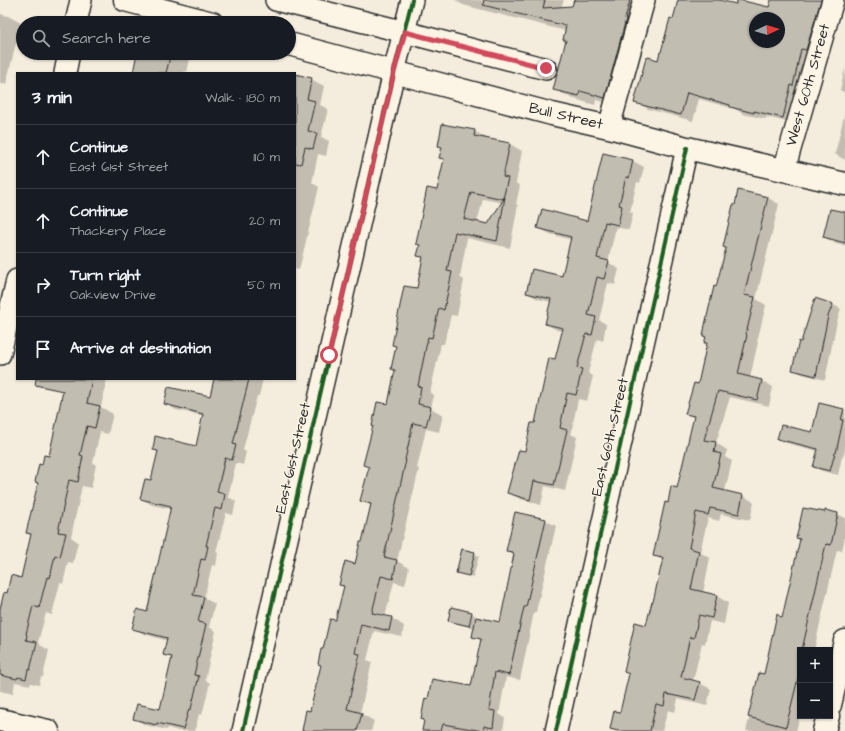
<!DOCTYPE html>
<meta charset="utf-8">
<style>
:root{--surface:#171b24;--page:#20242c;--text:#f1f3f6;--muted:#9ea1a6;--line:#363941}
body{margin:0;font-family:"Architects Daughter",sans-serif;background:var(--page);color:var(--text)}
.controls{position:absolute;right:12px;bottom:12px;display:grid;overflow:hidden;border-radius:0px;box-shadow:0 1px 3px #0004}
.controls button{width:36px;height:36px;display:grid;place-items:center;padding:0;border:0;border-bottom:1px solid var(--line);background:var(--surface);color:var(--text);font:20px sans-serif}
.compass{position:absolute;left:749px;top:12px;width:36px;height:36px;border-radius:50%;background:var(--surface);box-shadow:0 1px 3px #0004;rotate:86deg}
.stop{position:absolute;width:12px;height:12px;margin:-9px;border:3px solid #d1495b;border-radius:50%;background:#fff}
.stop.end{background:#d1495b;border-color:#fff;box-shadow:0 1px 4px #0008}
.list{margin:0;padding:0;list-style:none}
h2{display:flex;justify-content:space-between;align-items:center;height:52px;margin:0;padding:0 16px;font-size:17px}
h2 small{font-size:13px;font-weight:400;color:var(--muted)}
.list li{display:grid;grid-template-columns:26px 1fr auto;gap:12px;align-items:center;box-sizing:border-box;height:64px;padding:0 16px;border-top:1px solid var(--line)}
.list b{display:block;font-size:15px;white-space:nowrap}
.list p{margin:0;font-size:13px;white-space:nowrap;color:var(--muted)}
.list em{font-size:13px;font-style:normal;color:var(--muted)}
.icon{flex:none;width:22px;height:22px;fill:none;stroke:currentColor;stroke-width:2;stroke-linecap:round;stroke-linejoin:round}
.map{position:relative;flex:none;width:845px;height:731px;overflow:hidden}
.search{position:absolute;background:var(--surface);box-shadow:0 1px 3px #0004;left:16px;top:16px;width:280px;height:44px;display:flex;align-items:center;gap:10px;box-sizing:border-box;padding:0 14px;border-radius:22px;color:var(--muted);font-size:15px}
.panel{position:absolute;background:var(--surface);box-shadow:0 1px 3px #0004;left:16px;top:72px;width:280px;height:308px;border-radius:0px}
.map>svg:first-child{display:block}
</style>
<div class="map">
<svg width="845" height="731" viewBox="0 0 845 731">
<rect width="100%" height="100%" fill="#f4edde"/>
<filter id="ink" filterUnits="userSpaceOnUse"><feTurbulence type="fractalNoise" baseFrequency=".025" numOctaves="2"/><feDisplacementMap in="SourceGraphic" scale="8" xChannelSelector="R" yChannelSelector="G"/><feConvolveMatrix kernelMatrix="1 2 1 2 8 2 1 2 1" color-interpolation-filters="sRGB"/></filter>
<g filter="url(#ink)">
<!-- shadow -->
<path fill="#0003" fill-rule="evenodd" d="M 455,0 L 564,0 L 561,8 L 573,7 L 575,0 L 649,0 L 621,106 L 596,100 L 595,105 L 571,98 L 554,89 L 567,41 L 564,39 L 566,31 L 463,5 Z
M 679,0 L 718,0 L 737,5 L 770,8 L 772,0 L 834,0 L 795,124 L 766,117 L 766,119 L 743,114 L 735,109 L 699,99 L 693,121 L 648,109 L 636,102 L 659,61 L 674,20 ZM 755,18 L 779,18 L 779,42 L 755,42 Z
M 0,14 L 8,16 L 21,23 L 6,84 L 0,83 Z
M 138,53 L 180,53 L 190,59 L 187,72 L 185,71 L 184,73 L 134,73 Z
M 845,68 L 845,93 L 840,90 Z
M 295,75 L 311,79 L 324,86 L 320,105 L 328,109 L 321,137 L 329,141 L 326,156 L 318,154 L 312,183 L 319,187 L 299,270 L 295,269 Z
M 845,112 L 845,160 L 835,154 Z
M 474,131 L 487,138 L 487,139 L 510,144 L 522,151 L 516,183 L 520,186 L 516,204 L 518,205 L 510,248 L 467,238 L 460,277 L 464,280 L 457,316 L 451,315 L 444,344 L 441,344 L 430,393 L 434,395 L 431,408 L 443,415 L 439,432 L 426,429 L 417,468 L 419,469 L 397,561 L 409,568 L 405,585 L 394,582 L 385,617 L 392,618 L 404,626 L 402,637 L 374,631 L 367,660 L 372,662 L 360,713 L 374,721 L 371,731 L 303,731 L 311,712 L 322,665 L 324,650 L 337,621 L 344,587 L 340,585 L 355,565 L 363,544 L 372,506 L 361,500 L 370,468 L 364,465 L 389,406 L 396,371 L 392,368 L 397,347 L 393,345 L 418,289 L 423,258 L 418,256 L 420,246 L 417,244 L 437,191 L 445,160 L 440,157 L 443,148 L 439,145 ZM 483,199 L 503,203 L 488,225 L 477,223 Z
M 633,161 L 644,167 L 640,183 L 637,182 L 630,212 L 633,213 L 629,230 L 616,227 L 608,262 L 619,269 L 615,285 L 608,283 L 599,320 L 606,324 L 603,341 L 597,339 L 588,373 L 593,376 L 587,401 L 578,399 L 571,434 L 577,437 L 565,491 L 545,486 L 541,505 L 520,499 L 509,493 L 526,452 L 536,425 L 556,360 L 563,332 L 557,330 L 546,324 L 551,302 L 538,299 L 527,293 L 563,277 L 572,240 L 550,234 L 538,228 L 588,222 Z
M 768,198 L 779,204 L 756,299 L 766,305 L 757,342 L 758,342 L 750,378 L 762,381 L 773,387 L 769,406 L 730,397 L 716,443 L 727,450 L 725,457 L 732,461 L 725,491 L 743,496 L 754,502 L 750,520 L 721,514 L 719,521 L 708,518 L 700,552 L 710,558 L 703,593 L 717,596 L 728,603 L 724,624 L 710,621 L 705,644 L 702,643 L 693,681 L 699,683 L 711,689 L 707,706 L 678,699 L 675,712 L 668,710 L 662,731 L 614,731 L 614,730 L 611,728 L 621,714 L 630,675 L 625,672 L 647,626 L 654,604 L 663,561 L 654,555 L 668,504 L 678,489 L 694,418 L 686,413 L 699,386 L 708,344 L 705,342 L 717,288 Z
M 845,213 L 845,246 L 836,244 L 824,237 Z
M 832,304 L 841,309 L 837,321 L 825,380 L 802,374 L 793,369 L 802,343 Z
M 64,379 L 107,379 L 101,407 L 113,414 L 108,434 L 100,432 L 93,463 L 96,465 L 91,488 L 82,486 L 71,537 L 78,542 L 73,563 L 68,562 L 63,584 L 60,583 L 52,615 L 46,613 L 38,642 L 40,643 L 40,645 L 49,650 L 43,677 L 41,677 L 39,685 L 31,683 L 30,685 L 15,682 L 13,694 L 0,691 L 0,603 L 2,603 L 7,594 L 22,579 L 31,535 L 27,533 L 42,466 L 49,457 L 64,392 L 62,390 Z
M 215,379 L 263,379 L 259,396 L 257,396 L 243,450 L 246,452 L 243,465 L 236,463 L 228,497 L 236,501 L 233,515 L 226,513 L 216,552 L 218,553 L 216,566 L 212,565 L 204,598 L 215,604 L 209,627 L 216,631 L 205,680 L 210,683 L 202,715 L 199,714 L 195,731 L 178,731 L 168,728 L 167,730 L 145,725 L 135,719 L 160,710 L 173,659 L 164,654 L 168,641 L 144,634 L 133,628 L 148,613 L 171,509 L 152,505 L 142,499 L 152,481 L 159,452 L 154,450 L 197,447 L 204,416 L 176,410 L 165,404 L 211,397 Z
M 843,410 L 845,411 L 845,450 L 843,457 L 842,457 L 838,475 L 822,471 L 814,467 L 818,451 L 786,443 L 778,438 L 813,433 Z
M 826,512 L 838,514 L 845,518 L 845,537 L 842,551 L 837,550 L 814,650 L 800,650 L 800,716 L 796,731 L 746,731 L 760,674 L 765,675 L 783,619 Z
M 545,520 L 556,526 L 536,612 L 534,612 L 520,680 L 506,677 L 499,714 L 505,718 L 503,731 L 423,731 L 429,700 L 472,687 L 482,641 L 473,636 L 475,628 L 453,623 L 449,621 L 452,608 L 472,613 L 476,616 L 475,618 L 500,623 L 515,555 L 507,550 Z
M 474,553 L 479,556 L 473,577 L 461,574 L 457,572 Z"/>
<!-- building -->
<path fill="#c2bdb1" stroke="#2b2b2b" fill-rule="evenodd" d="M 484,0 L 545,0 L 543,8 L 572,6 L 574,0 L 630,0 L 625,19 L 626,19 L 605,98 L 580,91 L 579,96 L 553,90 L 566,40 L 563,40 L 566,26 L 483,5 Z
M 678,0 L 719,0 L 736,4 L 737,0 L 739,0 L 769,7 L 771,0 L 821,0 L 806,50 L 801,49 L 793,86 L 791,85 L 783,118 L 754,111 L 754,113 L 730,107 L 730,105 L 687,93 L 681,115 L 634,103 L 646,58 L 648,58 L 648,57 L 658,60 L 660,52 L 661,52 L 670,18 L 673,19 ZM 755,18 L 779,18 L 779,42 L 755,42 Z
M 137,53 L 171,53 L 166,73 L 133,73 Z
M 295,74 L 312,78 L 307,99 L 315,101 L 308,131 L 317,133 L 313,149 L 305,147 L 301,164 L 295,163 Z
M 442,124 L 475,130 L 474,136 L 510,143 L 503,177 L 508,178 L 503,199 L 471,192 L 464,219 L 488,224 L 505,197 L 497,241 L 455,232 L 447,271 L 452,272 L 444,310 L 439,308 L 432,338 L 428,337 L 418,386 L 421,387 L 418,404 L 431,407 L 426,426 L 413,423 L 405,460 L 406,460 L 384,557 L 397,560 L 393,579 L 381,576 L 372,613 L 392,617 L 389,631 L 361,624 L 355,653 L 360,654 L 347,709 L 362,713 L 357,731 L 302,731 L 306,710 L 310,711 L 321,665 L 318,664 L 321,649 L 323,649 L 330,619 L 336,620 L 336,618 L 344,586 L 339,585 L 345,561 L 355,564 L 360,542 L 362,542 L 371,504 L 360,501 L 369,467 L 363,465 L 373,426 L 372,426 L 377,402 L 388,404 L 395,370 L 391,369 L 396,346 L 392,345 L 404,286 L 417,288 L 423,257 L 417,256 L 420,245 L 416,244 L 427,188 L 437,190 L 444,159 L 439,158 L 442,147 L 438,146 Z
M 603,153 L 633,160 L 629,178 L 626,177 L 619,205 L 622,206 L 618,225 L 605,222 L 597,258 L 609,261 L 604,279 L 597,277 L 588,315 L 596,317 L 592,335 L 586,334 L 577,368 L 582,369 L 576,395 L 567,393 L 560,428 L 567,430 L 554,485 L 534,481 L 530,500 L 507,493 L 519,450 L 525,451 L 531,423 L 535,423 L 549,358 L 555,359 L 563,328 L 545,324 L 551,299 L 526,293 L 532,269 L 562,276 L 571,237 L 537,228 L 542,209 L 587,221 Z
M 738,190 L 768,197 L 744,295 L 755,297 L 746,334 L 747,335 L 738,374 L 762,380 L 757,400 L 718,391 L 704,440 L 716,442 L 714,452 L 721,454 L 713,488 L 743,495 L 739,514 L 710,508 L 708,515 L 696,512 L 689,548 L 699,551 L 691,589 L 717,595 L 712,618 L 699,615 L 694,638 L 690,637 L 681,677 L 700,682 L 695,700 L 666,694 L 664,706 L 656,704 L 650,731 L 618,731 L 610,729 L 614,711 L 620,712 L 629,674 L 624,672 L 635,622 L 646,625 L 652,602 L 653,602 L 663,558 L 653,556 L 665,502 L 668,503 L 671,486 L 677,488 L 694,416 L 685,414 L 694,383 L 698,384 L 707,343 L 704,343 L 706,337 L 703,336 L 705,325 L 714,286 L 716,287 L 726,248 L 723,247 L 733,205 L 735,205 Z
M 830,209 L 845,212 L 845,243 L 823,237 Z
M 815,298 L 833,304 L 828,316 L 816,376 L 792,370 L 799,341 L 801,342 Z
M 36,379 L 92,379 L 87,403 L 100,406 L 95,428 L 87,426 L 80,455 L 83,456 L 78,482 L 69,480 L 58,532 L 66,533 L 60,557 L 55,555 L 50,578 L 47,577 L 39,608 L 33,606 L 26,634 L 27,635 L 26,640 L 37,642 L 30,670 L 28,670 L 26,679 L 18,677 L 17,679 L 0,675 L 0,609 L 4,592 L 7,593 L 11,575 L 21,578 L 31,534 L 26,533 L 38,483 L 35,482 L 39,464 L 42,465 L 44,455 L 49,456 L 63,391 L 35,385 Z
M 214,379 L 249,379 L 233,444 L 236,445 L 232,460 L 225,458 L 217,492 L 225,494 L 222,510 L 215,508 L 206,546 L 208,546 L 205,560 L 201,559 L 193,595 L 204,597 L 198,622 L 206,624 L 194,675 L 199,676 L 191,709 L 189,709 L 183,729 L 157,723 L 156,725 L 133,719 L 137,704 L 160,709 L 172,657 L 163,655 L 167,638 L 132,629 L 137,609 L 147,612 L 171,506 L 140,499 L 145,479 L 151,480 L 158,451 L 153,450 L 155,436 L 196,446 L 203,414 L 164,404 L 168,387 L 210,396 Z
M 819,403 L 844,409 L 841,420 L 843,420 L 836,453 L 835,453 L 830,471 L 813,467 L 818,449 L 777,439 L 781,425 L 812,432 Z
M 803,508 L 825,512 L 825,510 L 838,513 L 831,545 L 826,544 L 802,650 L 800,650 L 800,670 L 786,727 L 748,717 L 759,673 L 764,674 L 777,614 L 782,618 L 800,539 L 796,538 L 798,531 Z
M 515,512 L 546,519 L 526,607 L 524,607 L 509,675 L 495,672 L 489,710 L 495,711 L 493,728 L 484,726 L 483,731 L 443,724 L 441,731 L 422,731 L 424,720 L 421,719 L 425,698 L 428,699 L 432,679 L 471,686 L 481,639 L 472,637 L 476,617 L 500,622 L 514,554 L 513,553 L 513,552 L 506,551 Z
M 462,549 L 475,552 L 469,576 L 456,573 Z
M 451,607 L 472,612 L 469,626 L 448,621 Z"/>
<g fill="none" stroke-linecap="round" stroke-linejoin="round">
<!-- minor casing -->
<g stroke="#2b2b2b" stroke-width="24">
<path id="minor" d="M 276,0 L 405,32 L 546,69
M 76,23 L 81,0
M 65,73 L 69,53
M 609,127 L 644,0
M 784,170 L 833,0
M 0,354 L 17,280
M 243,731 L 394,72 L 412,0
M 556,731 L 687,148"/>
</g>
<!-- tertiary casing -->
<g stroke="#2b2b2b" stroke-width="25">
<path id="tertiary" d="M 125,0 L 212,23
M 289,44 L 394,72 L 552,114 L 609,127 L 687,148 L 845,184
M 830,705 L 845,641
M 824,731 L 828,716"/>
</g>
<!-- primary casing -->
<g stroke="#2b2b2b" stroke-width="25">
<path id="primary" d="M 0,720 L 48,731"/>
</g>
<!-- minor -->
<use href="#minor" stroke="#fcf5e5" stroke-width="21"/>
<!-- tertiary -->
<use href="#tertiary" stroke="#fcf5e5" stroke-width="22"/>
<!-- primary -->
<use href="#primary" stroke="#fcf5e5" stroke-width="22"/>
<!-- cycleway casing -->
<g stroke="#fcf5e5" stroke-width="6">
<path id="cycleway" d="M 243,731 L 394,72 L 412,0
M 556,731 L 687,148"/>
</g>
<!-- cycleway -->
<use href="#cycleway" stroke="#1b5e20" stroke-width="4"/>
</g>
</g>
<g fill="none" stroke-linecap="round" stroke-linejoin="round" filter="url(#ink)">
<!-- route -->
<path stroke="#d1495b" stroke-width="5" d="M 329,355 L 394,72 L 405,32 L 546,68"/>
</g>
<g text-anchor="middle" dominant-baseline="central" stroke-width="3" stroke-linejoin="round" paint-order="stroke">
<!-- street labels -->
<g font-size="15" fill="#2b2b2b" stroke="#fcf5e5">
<text transform="translate(808 85) rotate(-74)">West 60th Street</text>
<text transform="translate(566 116) rotate(13)">Bull Street</text>
<text transform="translate(610 437) rotate(-77)">East 60th Street</text>
<text transform="translate(293 458) rotate(-77)">East 61st Street</text>
</g>
</g>
</svg>
<div class="controls">
<button>+</button>
<button>−</button>
</div>
<svg class="compass" viewBox="-18 -18 36 36"><path d="M0-13l5 13h-10z" fill="#e53935"/><path d="M0 13l5-13h-10z" fill="#9ea1a6"/></svg>
<div class="stop" style="left:329px;top:355px"></div>
<div class="stop end" style="left:546px;top:68px"></div>
<div class="search"><svg class="icon" aria-label="search" viewBox="0 0 24 24"><circle cx="10" cy="10" r="6"/><path d="M15 15l6 6"/></svg>Search here</div>
<section class="panel">
<h2>3 min<small>Walk · 180 m</small></h2>
<ul class="list">
<li><svg class="icon" aria-label="ahead" viewBox="0 0 24 24"><path d="M12 20V5M6 11l6-6 6 6"/></svg><div><b>Continue</b><p>East 61st Street</p></div><em>110 m</em></li>
<li><svg class="icon" aria-label="ahead" viewBox="0 0 24 24"><path d="M12 20V5M6 11l6-6 6 6"/></svg><div><b>Continue</b><p>Thackery Place</p></div><em>20 m</em></li>
<li><svg class="icon" aria-label="right" viewBox="0 0 24 24"><path d="M7 20v-9h11M14 6l5 5-5 5"/></svg><div><b>Turn right</b><p>Oakview Drive</p></div><em>50 m</em></li>
<li><svg class="icon" aria-label="arrive" viewBox="0 0 24 24"><path d="M6 21V4h12l-3 4 3 4H6"/></svg><div><b>Arrive at destination</b></div></li>
</ul>
</section>
</div>
